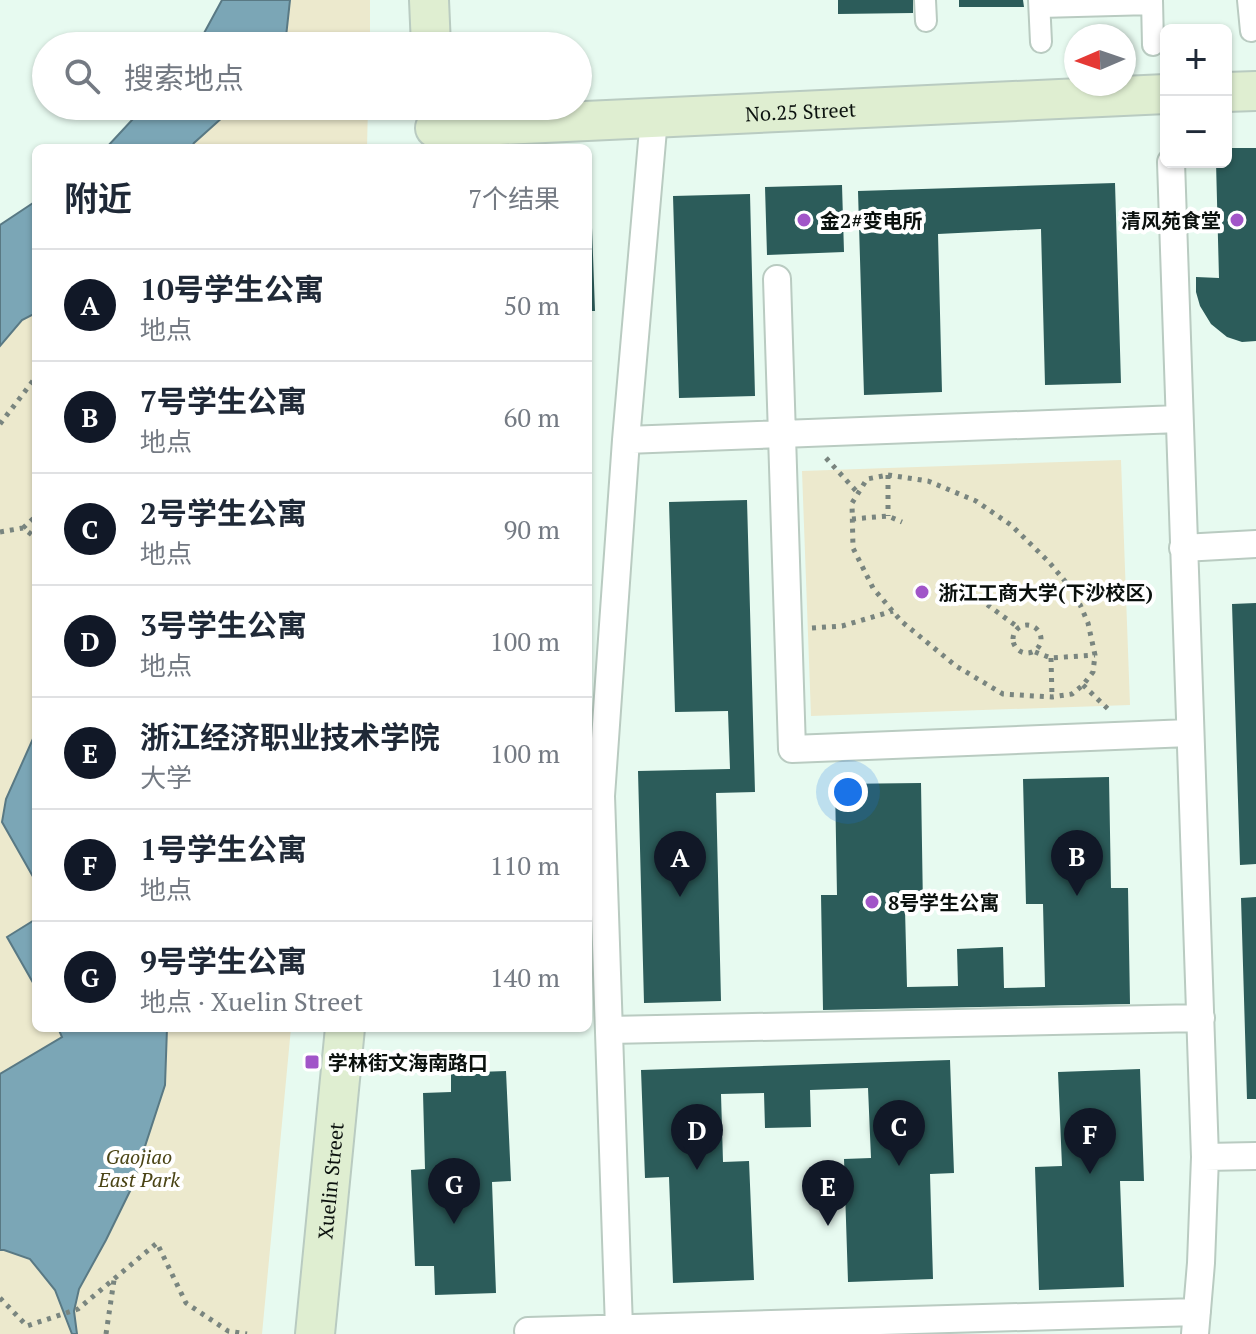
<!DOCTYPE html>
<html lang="zh">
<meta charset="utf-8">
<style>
:root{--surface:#fff;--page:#f2f2f3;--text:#1f2937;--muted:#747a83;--line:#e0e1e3;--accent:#111827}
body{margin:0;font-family:"PT Serif","Noto Sans SC",serif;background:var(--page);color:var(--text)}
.controls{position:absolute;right:24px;top:24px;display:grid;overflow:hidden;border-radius:12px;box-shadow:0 2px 6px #0004}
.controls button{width:72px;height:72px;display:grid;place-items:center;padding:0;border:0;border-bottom:2px solid var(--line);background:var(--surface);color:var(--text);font:40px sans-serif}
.compass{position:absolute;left:1064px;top:24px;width:72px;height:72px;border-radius:50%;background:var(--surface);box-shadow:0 2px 6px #0004;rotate:268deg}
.you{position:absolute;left:848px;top:792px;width:28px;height:28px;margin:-20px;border:6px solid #fff;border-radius:50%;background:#1a73e8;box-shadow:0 0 0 12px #1a73e833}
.badge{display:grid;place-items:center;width:52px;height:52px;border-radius:50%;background:var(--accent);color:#fff;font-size:26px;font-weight:700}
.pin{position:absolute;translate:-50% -66px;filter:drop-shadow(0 2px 4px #0008)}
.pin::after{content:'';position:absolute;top:42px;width:28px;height:24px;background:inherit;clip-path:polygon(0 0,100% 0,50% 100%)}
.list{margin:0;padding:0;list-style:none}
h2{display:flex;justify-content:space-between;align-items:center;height:104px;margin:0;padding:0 32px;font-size:34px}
h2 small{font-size:26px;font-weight:400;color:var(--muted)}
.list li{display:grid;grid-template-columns:52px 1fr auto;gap:24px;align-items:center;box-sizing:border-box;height:112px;padding:0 32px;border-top:2px solid var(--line)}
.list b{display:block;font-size:30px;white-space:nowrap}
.list p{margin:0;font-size:26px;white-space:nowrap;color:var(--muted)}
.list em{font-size:26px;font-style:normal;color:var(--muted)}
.icon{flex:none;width:44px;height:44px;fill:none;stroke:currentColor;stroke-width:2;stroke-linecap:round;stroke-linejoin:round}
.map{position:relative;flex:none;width:1256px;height:1334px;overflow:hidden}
.search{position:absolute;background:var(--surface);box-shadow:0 2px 6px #0004;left:32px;top:32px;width:560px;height:88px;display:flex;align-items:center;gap:20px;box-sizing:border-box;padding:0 28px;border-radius:44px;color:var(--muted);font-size:30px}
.panel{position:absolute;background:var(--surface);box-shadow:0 2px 6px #0004;left:32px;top:144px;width:560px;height:888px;border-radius:12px}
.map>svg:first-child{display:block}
</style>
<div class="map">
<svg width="1256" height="1334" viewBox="0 0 1256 1334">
<rect width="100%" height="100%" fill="#e7faf0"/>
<!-- green -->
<path fill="#ece9cd" d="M 290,0 L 370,0 L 370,46 L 285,46 Z
M 242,106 L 368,106 L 367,148 L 191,148 L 194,143 L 224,116 Z
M 36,313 L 36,1028 L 291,1028 L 262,1334 L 0,1334 L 0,346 L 22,320 Z
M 1121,460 L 1130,705 L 811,716 L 802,471 Z"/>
<!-- water -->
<path fill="#7ba6b6" stroke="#597984" stroke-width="2" d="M 222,0 L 290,0 L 285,46 L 197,46 Z
M 145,106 L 242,106 L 224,116 L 194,143 L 191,148 L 106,148 Z
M 36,201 L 36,313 L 22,320 L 0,346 L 0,225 Z
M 36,732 L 36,882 L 2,822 L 6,799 Z
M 36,919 L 36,988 L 7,937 Z
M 58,1028 L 167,1028 L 165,1085 L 131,1189 L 106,1240 L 79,1289 L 74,1311 L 77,1334 L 72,1334 L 55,1290 L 30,1259 L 4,1250 L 0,1250 L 0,1074 L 62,1037 Z"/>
<!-- building -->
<path fill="#2c5c5a" d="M 838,0 L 913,0 L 913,13 L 838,14 Z
M 959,0 L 1023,0 L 1024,7 L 959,7 Z
M 1226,148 L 1256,148 L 1256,341 L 1242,342 L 1227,337 L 1211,324 L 1200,306 L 1196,292 L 1196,277 L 1219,278 L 1216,162 L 1226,162 Z
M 1115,183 L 1121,383 L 1045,385 L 1041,229 L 938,234 L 942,392 L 864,395 L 858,191 Z
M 842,185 L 844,252 L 767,255 L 765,187 Z
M 750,194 L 755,396 L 679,398 L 673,196 Z
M 588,200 L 591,200 L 595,311 L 588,311 Z
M 747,500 L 755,792 L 716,793 L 721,1001 L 644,1003 L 638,771 L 730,769 L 728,711 L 675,712 L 669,502 Z
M 1256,603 L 1256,864 L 1240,865 L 1232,604 Z
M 1109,777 L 1111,888 L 1128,888 L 1130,1004 L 823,1010 L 821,895 L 837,895 L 835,784 L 921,783 L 923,908 L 905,909 L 907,987 L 958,986 L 957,949 L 1003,947 L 1004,988 L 1045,987 L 1043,904 L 1026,904 L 1023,779 Z
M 1256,897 L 1256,1099 L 1247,1099 L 1241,898 Z
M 950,1060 L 954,1173 L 930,1174 L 933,1279 L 848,1282 L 844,1159 L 871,1158 L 868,1088 L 810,1090 L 811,1127 L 765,1128 L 764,1093 L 721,1094 L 723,1162 L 749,1161 L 754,1280 L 673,1283 L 669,1177 L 645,1178 L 641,1070 Z
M 1140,1069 L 1144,1181 L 1120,1181 L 1124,1287 L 1039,1290 L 1035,1167 L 1062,1166 L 1058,1072 Z
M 506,1071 L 511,1181 L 492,1182 L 496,1293 L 435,1295 L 434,1266 L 415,1266 L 411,1170 L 425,1169 L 423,1093 L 451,1092 L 451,1073 Z"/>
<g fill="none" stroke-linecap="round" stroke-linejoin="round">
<!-- pedestrian casing -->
<g stroke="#b9cbc1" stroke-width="24">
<path id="pedestrian" d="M 925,0 L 926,21
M 1039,0 L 1041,42
M 1152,0 L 1153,45
M 1248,0 L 1251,31
M 1040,7 L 1152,4"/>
</g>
<!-- minor casing -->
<g stroke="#b9cbc1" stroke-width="30">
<path id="minor" d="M 1171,162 L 1205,1157 L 1201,1263 L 1195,1334
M 777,279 L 792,749 L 1189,733
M 626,440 L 1179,419
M 1183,548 L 1256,544
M 609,1030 L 1201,1018
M 1205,1157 L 1256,1156
M 528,1331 L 1197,1312
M 634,1334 L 619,1328 L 601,796 L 626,440 L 654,118"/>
</g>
<!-- secondary casing -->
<g stroke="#b9cbc1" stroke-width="42">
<g id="secondary">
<path d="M 429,0 L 431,46"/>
<path d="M 1226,92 L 1256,91"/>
<path id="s1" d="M 435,128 L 1166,94"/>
<path id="s2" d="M 315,1334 L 345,1028"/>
</g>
</g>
<!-- path -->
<path stroke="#79857f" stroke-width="5" stroke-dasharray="4 6" stroke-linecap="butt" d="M 0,424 L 36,377
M 826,458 L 857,492
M 888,475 L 928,481 L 976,501 L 1011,525 L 1048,561 L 1075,593 L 1088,623 L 1095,655 L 1093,672 L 1083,685 L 1072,694 L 1052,697 L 1003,694 L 956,666 L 901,621 L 873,588 L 853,548 L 852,503 L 867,479 Z
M 888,475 L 888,516
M 852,519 L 888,516 L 902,522
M 23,528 L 36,516
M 0,532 L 23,528 L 36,538
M 955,581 L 1019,628
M1013 639a14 14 0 1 1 28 0a14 14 0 1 1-28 0Z
M 812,628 L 842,626 L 893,611
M 1035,652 L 1051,658 L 1095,655
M 1051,658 L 1052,697
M 1083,685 L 1108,709
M 0,1298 L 27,1326 L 78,1309 L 157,1243 L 186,1303 L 228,1331 L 247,1334
M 106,1334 L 114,1280"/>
<!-- pedestrian -->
<use href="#pedestrian" stroke="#fff" stroke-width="20"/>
<!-- minor -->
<use href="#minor" stroke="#fff" stroke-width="26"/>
<!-- secondary -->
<use href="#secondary" stroke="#dfeed1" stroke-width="38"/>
</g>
<!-- markers -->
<g fill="#a155c8" stroke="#fff" stroke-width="3">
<circle cx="804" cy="220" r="8"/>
<circle cx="1237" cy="220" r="8"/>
<circle cx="922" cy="592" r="8"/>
<circle cx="872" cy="902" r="8"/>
<rect x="304" y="1054" width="16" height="16" rx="4"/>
</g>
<g text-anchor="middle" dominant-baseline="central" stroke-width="8" stroke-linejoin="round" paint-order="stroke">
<!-- street labels -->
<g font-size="20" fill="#0b110e" stroke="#fff">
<text stroke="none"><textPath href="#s1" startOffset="366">No.25 Street</textPath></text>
<text stroke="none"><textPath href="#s2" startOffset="154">Xuelin Street</textPath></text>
</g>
<!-- poi labels -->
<g font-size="20" font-weight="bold" fill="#0b110e" stroke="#fff" text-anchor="start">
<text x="820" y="220">金2#变电所</text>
<text x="1221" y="220" text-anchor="end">清风苑食堂</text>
<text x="938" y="592">浙江工商大学(下沙校区)</text>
<text x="888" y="902">8号学生公寓</text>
<text x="328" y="1062">学林街文海南路口</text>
</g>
<!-- park labels -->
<g font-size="20" font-style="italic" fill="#4a4415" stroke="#fff">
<text x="139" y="1156">Gaojiao<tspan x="139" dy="23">East Park</tspan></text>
</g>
</g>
</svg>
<div class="controls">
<button>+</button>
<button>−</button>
</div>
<svg class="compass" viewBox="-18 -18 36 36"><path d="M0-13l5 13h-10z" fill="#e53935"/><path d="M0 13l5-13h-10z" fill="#747a83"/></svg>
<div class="you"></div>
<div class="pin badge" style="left:680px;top:897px">A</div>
<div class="pin badge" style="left:1077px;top:896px">B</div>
<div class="pin badge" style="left:899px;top:1166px">C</div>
<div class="pin badge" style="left:697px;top:1170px">D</div>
<div class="pin badge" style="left:828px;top:1226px">E</div>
<div class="pin badge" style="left:1090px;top:1174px">F</div>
<div class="pin badge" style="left:454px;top:1224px">G</div>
<div class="search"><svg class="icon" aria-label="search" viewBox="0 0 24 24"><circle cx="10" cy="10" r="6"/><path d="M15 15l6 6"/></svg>搜索地点</div>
<section class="panel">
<h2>附近<small>7个结果</small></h2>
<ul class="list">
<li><span class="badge">A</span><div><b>10号学生公寓</b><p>地点</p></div><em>50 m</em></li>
<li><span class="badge">B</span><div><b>7号学生公寓</b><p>地点</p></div><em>60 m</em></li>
<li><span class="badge">C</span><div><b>2号学生公寓</b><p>地点</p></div><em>90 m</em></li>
<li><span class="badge">D</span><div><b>3号学生公寓</b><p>地点</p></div><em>100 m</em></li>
<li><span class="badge">E</span><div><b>浙江经济职业技术学院</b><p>大学</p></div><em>100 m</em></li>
<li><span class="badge">F</span><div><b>1号学生公寓</b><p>地点</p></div><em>110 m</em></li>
<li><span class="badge">G</span><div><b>9号学生公寓</b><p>地点 · Xuelin Street</p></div><em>140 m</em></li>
</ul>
</section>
</div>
